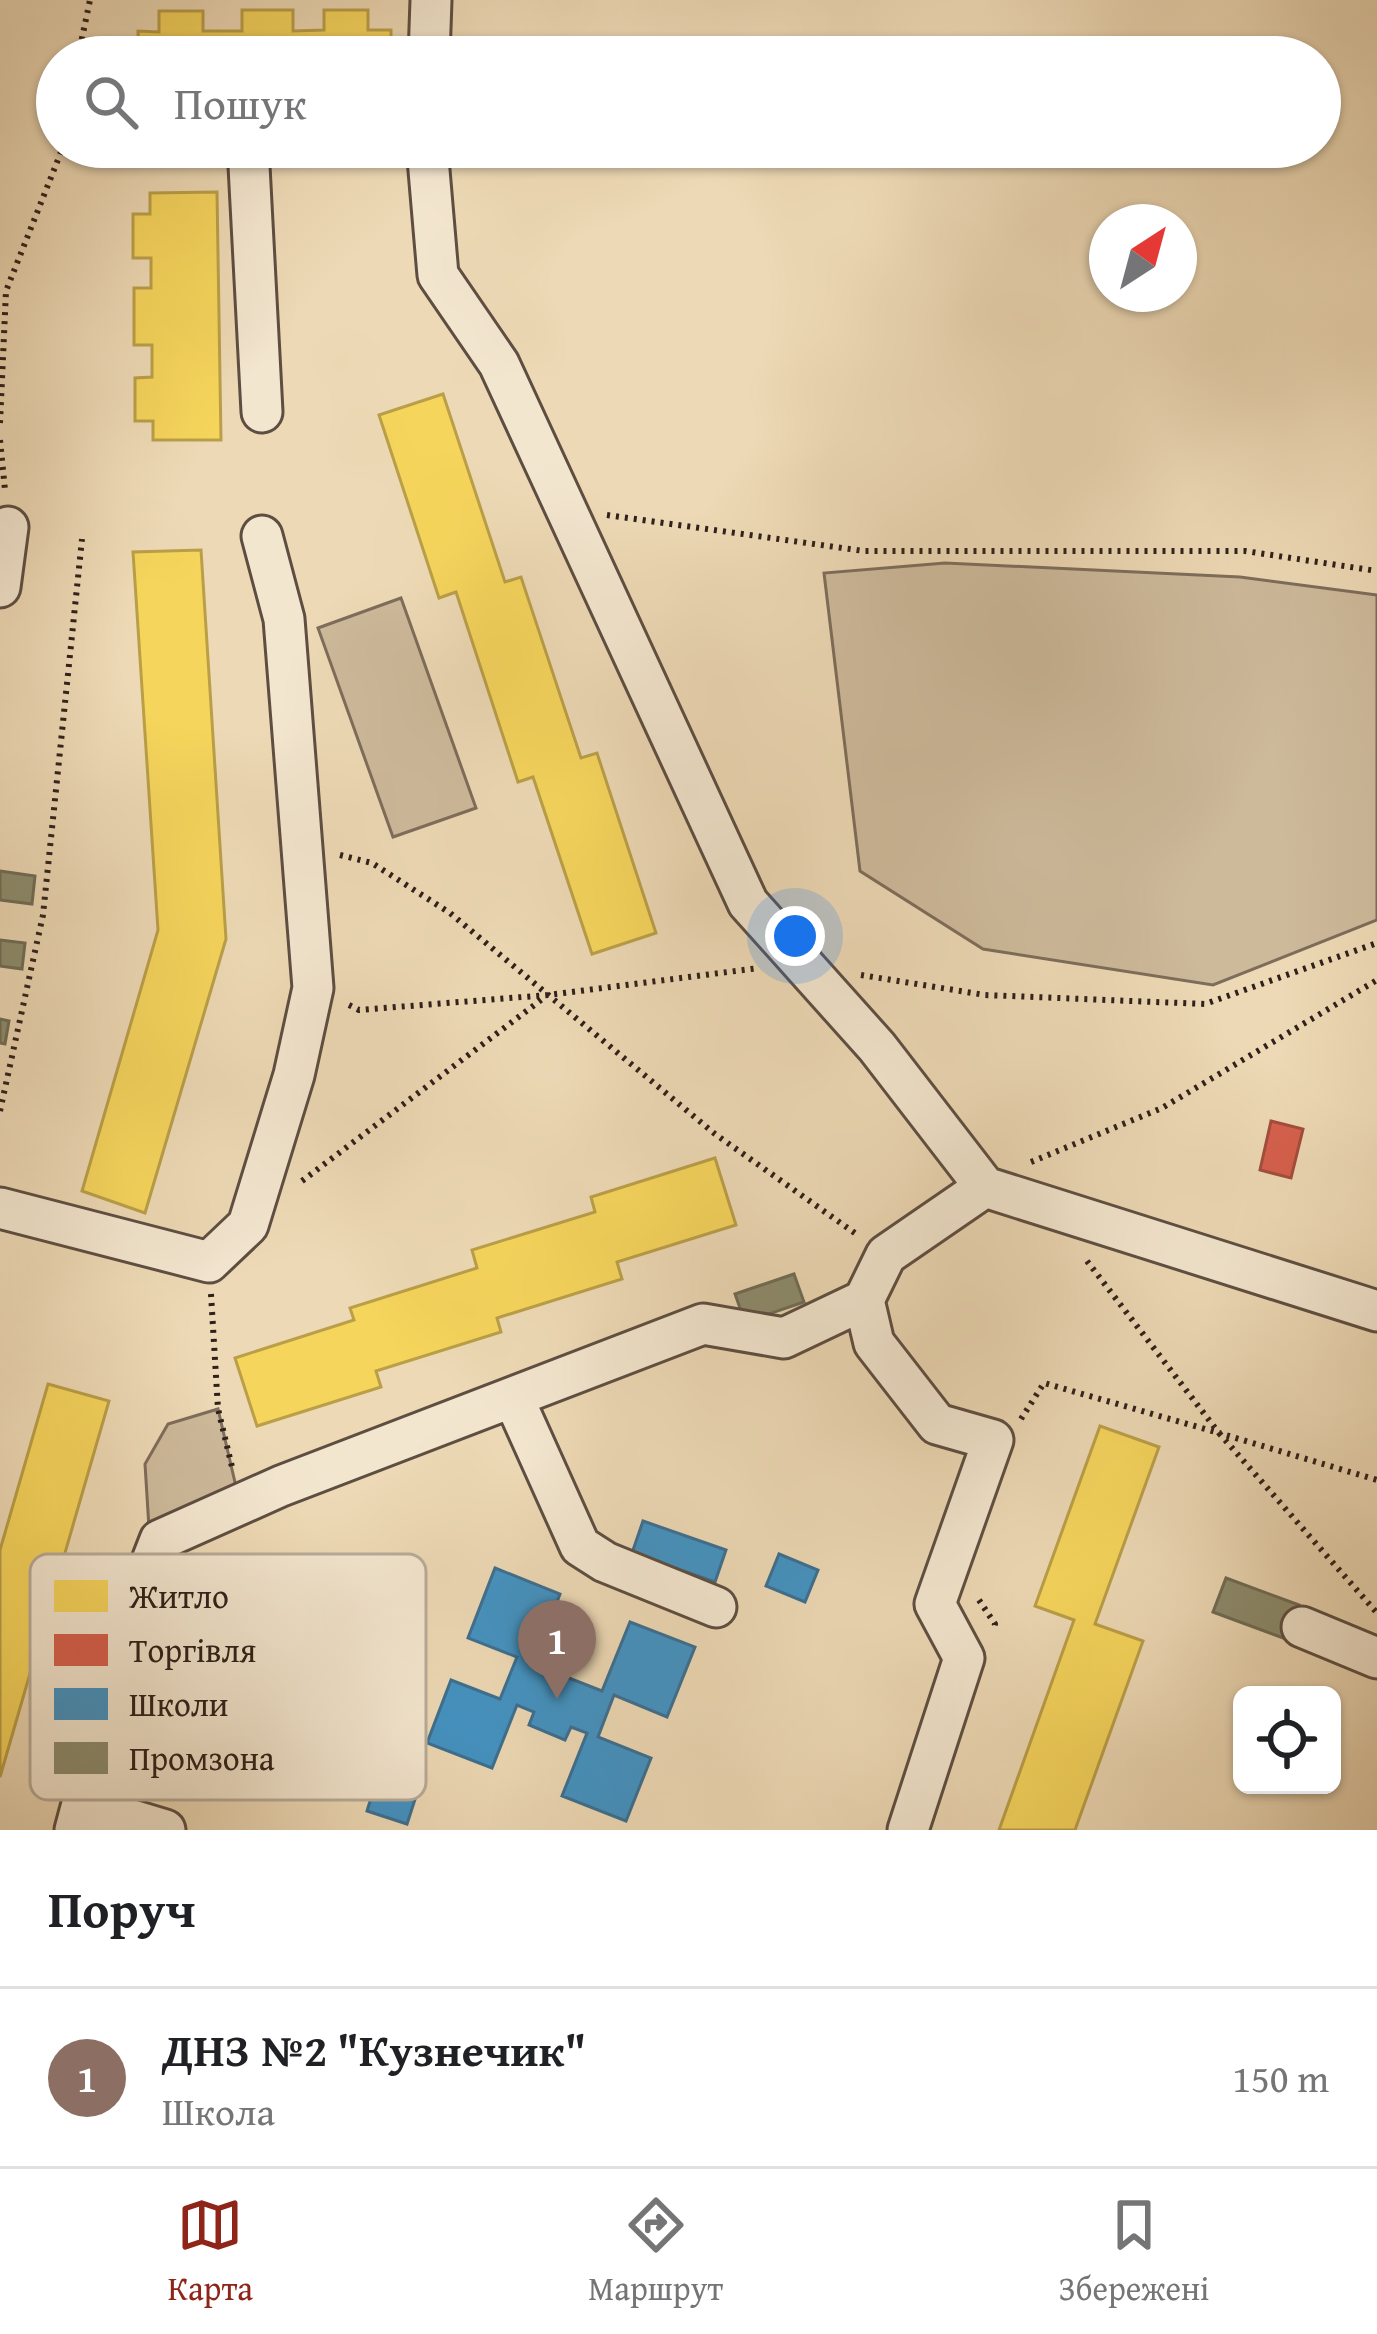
<!DOCTYPE html>
<html lang="uk">
<meta charset="utf-8">
<style>
:root{--surface:#fff;--page:#f2f2f2;--text:#202124;--muted:#757577;--line:#e0e0e0;--accent:#8f2418}
body{margin:0;font-family:"Gentium Book Plus",serif;background:var(--page);color:var(--text)}
.controls{position:absolute;right:36px;bottom:36px;display:grid;overflow:hidden;border-radius:18px;box-shadow:0 3px 9px #0004}
.controls button{width:108px;height:108px;display:grid;place-items:center;padding:0;border:0;border-bottom:3px solid var(--line);background:var(--surface);color:var(--text);font:60px sans-serif}
.compass{position:absolute;left:1089px;top:204px;width:108px;height:108px;border-radius:50%;background:var(--surface);box-shadow:0 3px 9px #0004;rotate:36deg}
.you{position:absolute;left:795px;top:936px;width:42px;height:42px;margin:-30px;border:9px solid #fff;border-radius:50%;background:#1a73e8;box-shadow:0 0 0 18px #1a73e833}
.badge{display:grid;place-items:center;width:78px;height:78px;border-radius:50%;background:var(--accent);color:#fff;font-size:39px;font-weight:700}
.pin{position:absolute;translate:-50% -99px;filter:drop-shadow(0 3px 6px #0008)}
.pin::after{content:'';position:absolute;top:63px;width:42px;height:36px;background:inherit;clip-path:polygon(0 0,100% 0,50% 100%)}
.list{margin:0;padding:0;list-style:none}
h2{display:flex;justify-content:space-between;align-items:center;height:156px;margin:0;padding:0 48px;font-size:51px}
h2 small{font-size:39px;font-weight:400;color:var(--muted)}
.list li{display:grid;grid-template-columns:78px 1fr auto;gap:36px;align-items:center;box-sizing:border-box;height:180px;padding:0 48px;border-top:3px solid var(--line)}
.list b{display:block;font-size:45px;white-space:nowrap}
.list p{margin:0;font-size:39px;white-space:nowrap;color:var(--muted)}
.list em{font-size:39px;font-style:normal;color:var(--muted)}
.icon{flex:none;width:66px;height:66px;fill:none;stroke:currentColor;stroke-width:2;stroke-linecap:round;stroke-linejoin:round}
.map{position:relative;flex:none;width:1377px;height:1830px;overflow:hidden}
.search{position:absolute;background:var(--surface);box-shadow:0 3px 9px #0004;left:36px;right:36px;top:36px;height:132px;display:flex;align-items:center;gap:30px;box-sizing:border-box;padding:0 42px;border-radius:66px;color:var(--muted);font-size:45px}
.sheet{height:336px;background:var(--surface)}
nav{display:flex;justify-content:space-around;align-items:center;box-sizing:border-box;height:168px;border-top:3px solid var(--line);background:var(--surface);font-size:33px;color:var(--muted)}
nav a{display:grid;justify-items:center;gap:6px}
nav .on{color:var(--accent)}
.map>svg:first-child{display:block}
</style>
<div class="map">
<svg width="1377" height="1830" viewBox="0 0 1377 1830">
<rect width="100%" height="100%" fill="#edd9b5"/>
<filter id="stains"><feTurbulence type="fractalNoise" baseFrequency=".00167" numOctaves="4"/><feColorMatrix values="0 0 0 0 .2 0 0 0 0 .09 0 0 0 0 .02 0 0 0 .5 -.17"/></filter>
<radialGradient id="worn" r=".72"><stop offset=".6" stop-color="#630" stop-opacity="0"/><stop offset="1" stop-color="#630" stop-opacity=".3"/></radialGradient>
<!-- green -->
<path fill="#cdba9b" stroke="#7e6d5b" stroke-width="3" d="M 945,563 L 1240,577 L 1377,595 L 1377,920 L 1213,985 L 983,949 L 860,871 L 824,573 Z
M 401,598 L 476,808 L 393,837 L 318,628 Z
M 218,1409 L 237,1491 L 149,1528 L 145,1464 L 168,1424 Z"/>
<!-- homes -->
<path fill="#f6d55c" stroke="#ba9f48" stroke-width="3" d="M 242,10 L 293,10 L 293,31 L 324,30 L 324,10 L 368,10 L 368,30 L 391,30 L 391,57 L 139,57 L 138,31 L 159,32 L 159,11 L 203,11 L 203,31 L 242,31 Z
M 1157,147 L 1194,147 L 1195,153 L 1157,155 Z
M 217,192 L 221,440 L 153,440 L 153,421 L 135,421 L 135,378 L 152,377 L 152,345 L 134,345 L 134,288 L 151,288 L 151,258 L 133,258 L 133,214 L 150,214 L 150,193 Z
M 443,394 L 505,582 L 521,577 L 581,758 L 597,753 L 656,933 L 592,954 L 533,777 L 518,782 L 456,592 L 439,598 L 379,415 Z
M 201,550 L 226,939 L 145,1213 L 82,1191 L 158,930 L 133,552 Z
M 715,1158 L 736,1225 L 617,1262 L 622,1279 L 497,1318 L 501,1332 L 376,1371 L 381,1387 L 257,1426 L 235,1358 L 354,1320 L 350,1308 L 477,1268 L 472,1250 L 595,1212 L 591,1197 Z
M 48,1384 L 109,1401 L 0,1777 L 0,1550 Z
M 1100,1426 L 1159,1447 L 1095,1624 L 1143,1641 L 1075,1830 L 999,1830 L 1074,1620 L 1035,1606 Z"/>
<!-- shops -->
<path fill="#d6604d" stroke="#a44d3e" stroke-width="3" d="M 1271,1121 L 1303,1129 L 1291,1178 L 1260,1170 Z"/>
<!-- schools -->
<path fill="#4393c3" stroke="#3d7091" stroke-width="3" d="M 643,1521 L 726,1550 L 715,1582 L 632,1553 Z
M 779,1554 L 818,1570 L 805,1602 L 766,1586 Z
M 495,1568 L 560,1594 L 533,1664 L 602,1691 L 630,1622 L 695,1647 L 667,1717 L 614,1695 L 598,1737 L 651,1758 L 626,1821 L 562,1796 L 587,1733 L 571,1727 L 565,1740 L 529,1725 L 534,1712 L 517,1705 L 492,1768 L 427,1743 L 451,1680 L 500,1699 L 517,1657 L 468,1638 Z
M 378,1775 L 419,1787 L 407,1824 L 367,1811 Z"/>
<!-- industry -->
<path fill="#8c8c6e" stroke="#706c55" stroke-width="3" d="M 0,871 L 35,876 L 32,904 L 0,900 Z
M 0,940 L 25,943 L 22,969 L 0,966 Z
M 0,1019 L 9,1021 L 5,1044 L 0,1043 Z
M 794,1274 L 804,1302 L 745,1322 L 735,1294 Z
M 1226,1578 L 1299,1605 L 1286,1639 L 1213,1612 Z"/>
<g fill="none" stroke-linecap="round" stroke-linejoin="round">
<!-- minor casing -->
<g stroke="#5e4e42" stroke-width="45">
<path id="minor" d="M 429,57 L 431,0
M 248,147 L 262,412
M 427,147 L 438,275 L 499,364 L 748,903 L 877,1047 L 985,1187 L 1377,1311
M 0,587 L 8,527
M 0,1208 L 209,1262 L 248,1225 L 294,1075 L 313,988 L 284,619 L 262,536
M 864,1300 L 874,1343 L 937,1424 L 993,1440 L 935,1604 L 964,1658 L 908,1830
M 513,1397 L 580,1546 L 605,1562 L 716,1607
M 1302,1627 L 1377,1658
M 82,1805 L 165,1830
M 75,1830 L 137,1599 L 160,1540 L 281,1486 L 703,1324 L 784,1338 L 864,1300 L 886,1255 L 985,1187"/>
</g>
<!-- path -->
<path stroke="#2f201b" stroke-width="6" stroke-dasharray="3 6" stroke-linecap="butt" d="M 78,57 L 90,0
M 0,423 L 6,291 L 63,147
M 0,440 L 5,490
M 607,515 L 864,551 L 1245,551 L 1377,571
M 340,855 L 372,863 L 450,913 L 715,1134 L 859,1236
M 861,975 L 985,995 L 1205,1004 L 1377,943
M 349,1005 L 359,1010 L 548,995 L 759,968
M 0,1111 L 43,915 L 82,539
M 1031,1162 L 1162,1108 L 1377,980
M 302,1181 L 545,997
M 1087,1261 L 1219,1433 L 1377,1480
M 211,1294 L 218,1409 L 233,1471
M 1021,1419 L 1044,1383 L 1219,1433 L 1377,1613
M 979,1600 L 995,1624 L 993,1630"/>
<!-- minor -->
<use href="#minor" stroke="#f3e6cf" stroke-width="39"/>
</g>
<!-- legend -->
<rect x="30" y="1554" width="396" height="246" rx="18" fill="#f3e6cf" stroke="#b8ab99" stroke-width="3"/>
<rect x="54" y="1580" width="54" height="32" fill="#f6d55c"/>
<rect x="54" y="1634" width="54" height="32" fill="#d6604d"/>
<rect x="54" y="1688" width="54" height="32" fill="#4393c3"/>
<rect x="54" y="1742" width="54" height="32" fill="#8c8c6e"/>
<g font-size="33" fill="#2f201b">
<text x="129" y="1608">Житло</text>
<text x="129" y="1662">Торгівля</text>
<text x="129" y="1716">Школи</text>
<text x="129" y="1770">Промзона</text>
</g>
<rect width="100%" height="100%" filter="url(#stains)"/>
<rect width="100%" height="100%" fill="url(#worn)"/>
</svg>
<div class="controls">
<button><svg class="icon" aria-label="locate" viewBox="0 0 24 24"><circle cx="12" cy="12" r="6"/><path d="M12 2v4M12 18v4M2 12h4M18 12h4"/></svg></button>
</div>
<svg class="compass" viewBox="-18 -18 36 36"><path d="M0-13l5 13h-10z" fill="#e53935"/><path d="M0 13l5-13h-10z" fill="#757577"/></svg>
<div class="you"></div>
<div class="pin badge" style="left:557px;top:1699px;background:#8d6e63">1</div>
<div class="search"><svg class="icon" aria-label="search" viewBox="0 0 24 24"><circle cx="10" cy="10" r="6"/><path d="M15 15l6 6"/></svg>Пошук</div>
</div>
<section class="sheet">
<h2>Поруч<small></small></h2>
<ul class="list">
<li><span class="badge" style="background:#8d6e63">1</span><div><b>ДНЗ №2 &quot;Кузнечик&quot;</b><p>Школа</p></div><em>150 m</em></li>
</ul>
</section>
<nav>
<a class="on"><svg class="icon" aria-label="map" viewBox="0 0 24 24"><path d="M3 6l6-2 6 2 6-2v14l-6 2-6-2-6 2zM9 4v14M15 6v14"/></svg>Карта</a>
<a><svg class="icon" aria-label="directions" viewBox="0 0 24 24"><path d="M12 3l9 9-9 9-9-9zM9 14v-3h6M13 9l2 2-2 2"/></svg>Маршрут</a>
<a><svg class="icon" aria-label="saved" viewBox="0 0 24 24"><path d="M7 4h10v16l-5-4-5 4z"/></svg>Збережені</a>
</nav>
